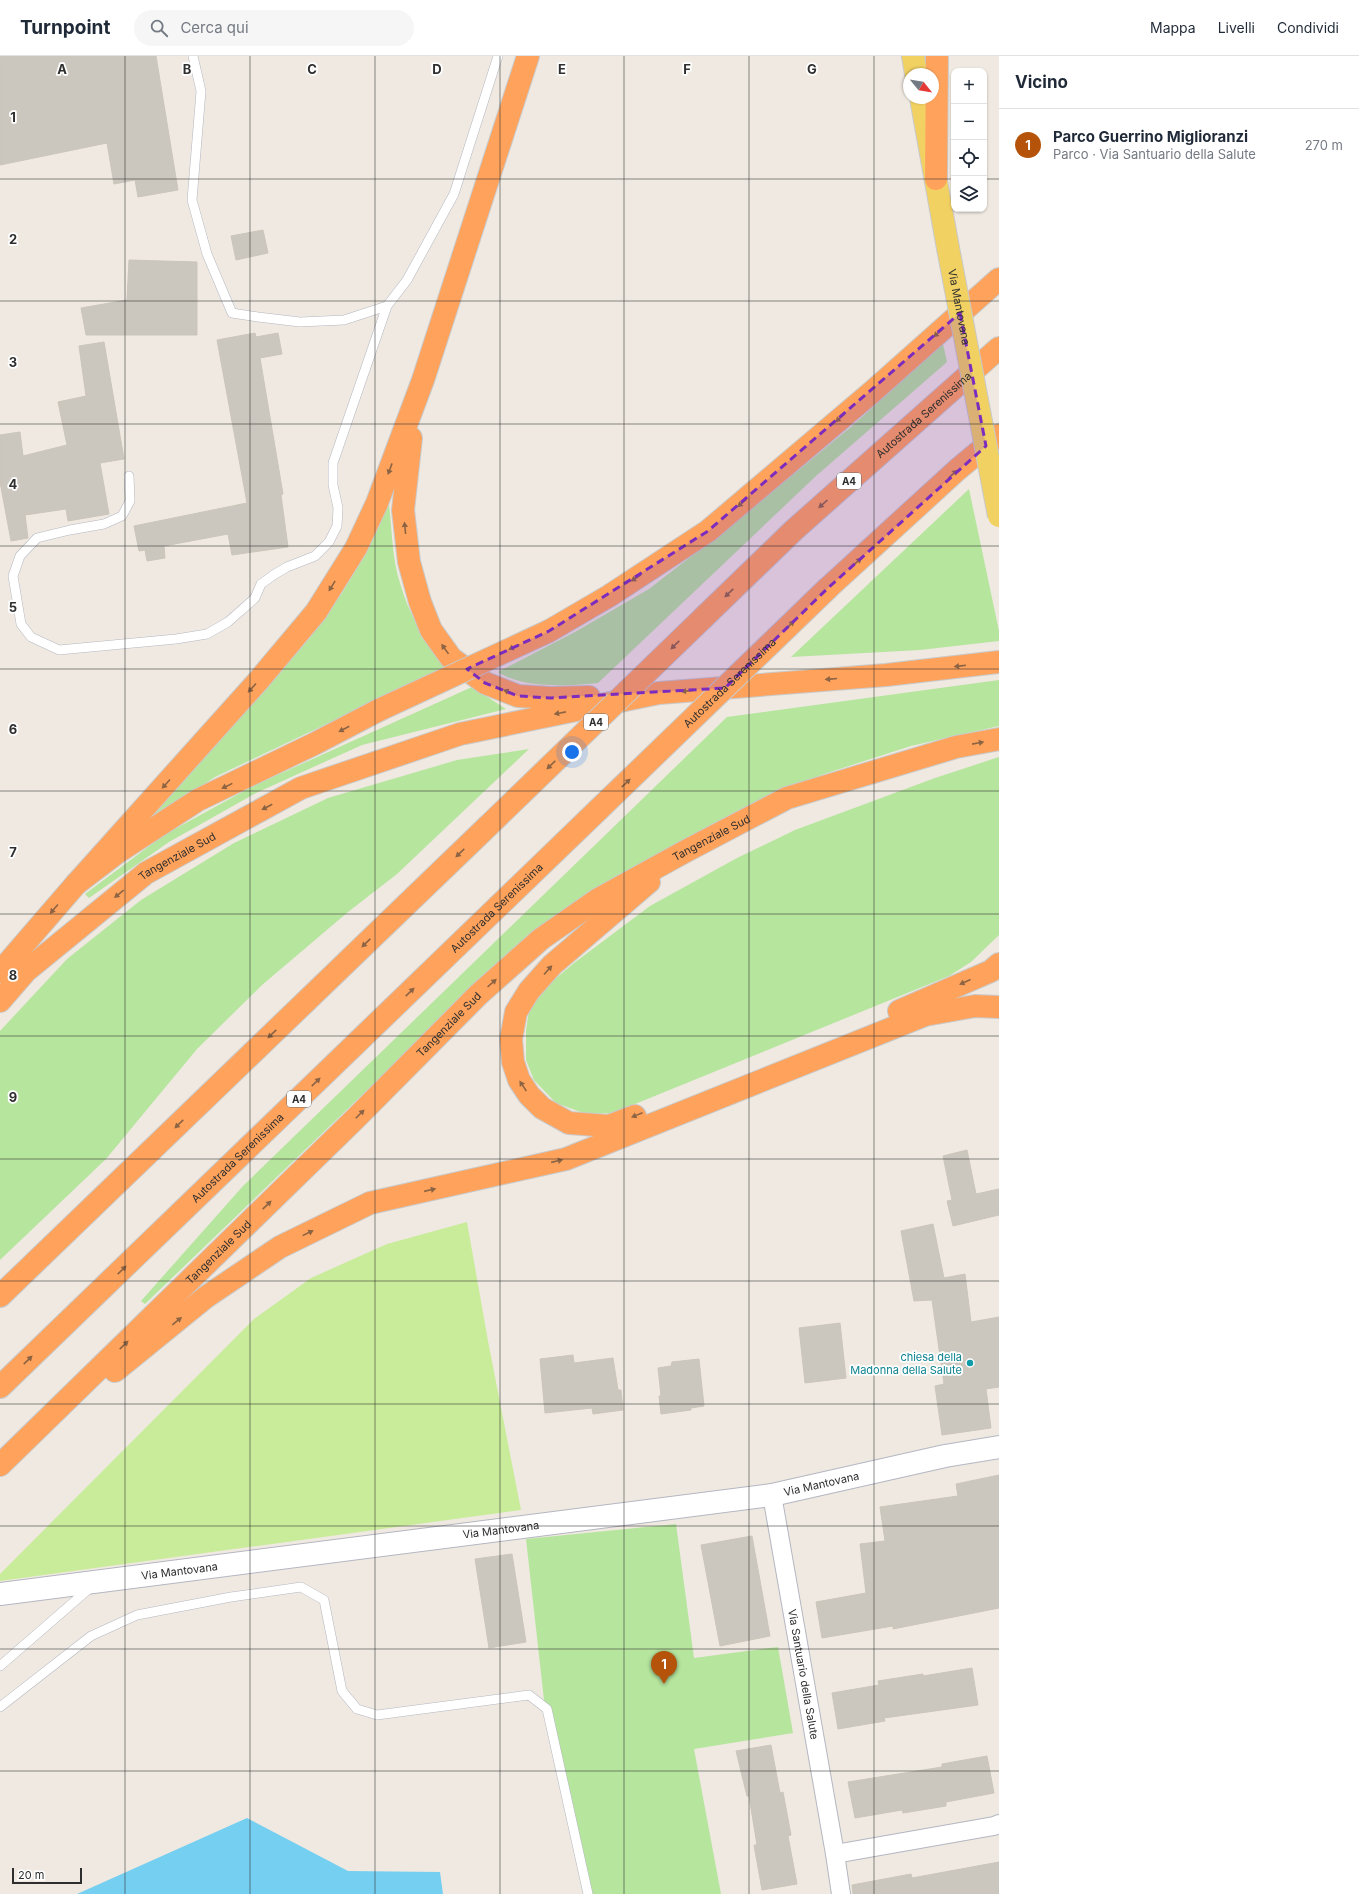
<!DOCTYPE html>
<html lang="it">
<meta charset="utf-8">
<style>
:root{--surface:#fff;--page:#f6f6f7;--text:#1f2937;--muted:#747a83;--line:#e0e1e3;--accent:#b45309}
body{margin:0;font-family:Inter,sans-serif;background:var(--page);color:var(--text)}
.controls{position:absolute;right:12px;top:12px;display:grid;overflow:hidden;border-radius:8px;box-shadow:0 1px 3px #0004}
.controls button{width:36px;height:36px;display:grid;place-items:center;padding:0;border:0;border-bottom:1px solid var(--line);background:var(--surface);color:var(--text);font:20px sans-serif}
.compass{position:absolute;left:903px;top:12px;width:36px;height:36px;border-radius:50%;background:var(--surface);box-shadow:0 1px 3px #0004;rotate:120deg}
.scale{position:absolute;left:12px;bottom:10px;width:70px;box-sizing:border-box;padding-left:4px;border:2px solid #2e2e2e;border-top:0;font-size:11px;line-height:14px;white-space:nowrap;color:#2e2e2e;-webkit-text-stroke:3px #fff;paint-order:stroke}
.you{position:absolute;left:572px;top:696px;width:14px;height:14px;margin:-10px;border:3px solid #fff;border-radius:50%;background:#1a73e8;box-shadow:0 0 0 6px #1a73e833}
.badge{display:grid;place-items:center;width:26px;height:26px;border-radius:50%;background:var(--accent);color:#fff;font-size:13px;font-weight:700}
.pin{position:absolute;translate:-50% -33px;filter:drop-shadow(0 1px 2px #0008)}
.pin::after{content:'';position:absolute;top:21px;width:14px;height:12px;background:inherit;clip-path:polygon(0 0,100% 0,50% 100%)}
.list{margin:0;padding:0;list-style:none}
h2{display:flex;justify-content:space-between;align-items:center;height:52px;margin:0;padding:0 16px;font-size:17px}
h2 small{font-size:13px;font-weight:400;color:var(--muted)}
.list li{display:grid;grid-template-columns:26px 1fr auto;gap:12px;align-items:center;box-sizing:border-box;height:72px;padding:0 16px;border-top:1px solid var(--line)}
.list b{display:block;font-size:15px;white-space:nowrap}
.list p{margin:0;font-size:13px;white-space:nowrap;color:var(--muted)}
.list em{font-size:13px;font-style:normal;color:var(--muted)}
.icon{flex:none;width:22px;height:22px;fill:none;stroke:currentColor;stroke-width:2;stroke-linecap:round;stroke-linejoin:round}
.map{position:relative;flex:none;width:999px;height:1838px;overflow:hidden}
header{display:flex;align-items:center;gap:24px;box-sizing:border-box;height:56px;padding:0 20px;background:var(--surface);border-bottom:1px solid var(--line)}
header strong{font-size:19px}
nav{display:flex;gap:22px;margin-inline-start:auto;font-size:14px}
.search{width:280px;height:36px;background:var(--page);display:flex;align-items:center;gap:10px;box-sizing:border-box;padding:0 14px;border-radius:22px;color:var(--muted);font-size:15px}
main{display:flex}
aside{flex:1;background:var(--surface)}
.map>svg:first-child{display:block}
</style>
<header>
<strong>Turnpoint</strong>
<div class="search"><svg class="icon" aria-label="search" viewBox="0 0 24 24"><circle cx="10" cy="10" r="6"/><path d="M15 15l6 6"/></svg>Cerca qui</div>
<nav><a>Mappa</a><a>Livelli</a><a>Condividi</a></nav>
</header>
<main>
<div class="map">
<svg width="999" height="1838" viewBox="0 0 999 1838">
<rect width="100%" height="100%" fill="#efe9e1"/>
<!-- green -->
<path fill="#b6e59e" d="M 943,288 L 947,306 L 816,420 L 598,627 C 569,630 523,633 498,616 L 575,576 L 649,533 L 743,460 L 852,370 Z
M 969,433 L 999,575 L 999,585 L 920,594 L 791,601 Z
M 389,448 C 392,473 392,503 400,527 C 409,559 425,585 444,612 L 215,721 L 155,760 L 151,757 L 229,672 L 309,583 L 342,537 L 367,496 Z
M 999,624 L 999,670 L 911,690 L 824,718 L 735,756 L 634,811 L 563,857 L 439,965 L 145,1248 L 141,1245 L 243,1130 L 727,661 Z
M 472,631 L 506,653 L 362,689 L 256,737 L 169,786 L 89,842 L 85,838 L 164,779 L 253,730 Z
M 529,693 L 397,818 L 348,856 L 262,929 L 197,993 L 106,1103 L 0,1204 L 0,975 L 67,903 L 141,844 L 234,787 L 328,742 L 457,704 Z
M 999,701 L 999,879 L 971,906 L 949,920 L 613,1057 L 586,1058 L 556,1047 L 534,1024 L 526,1004 L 526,975 L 529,954 L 541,935 L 574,907 L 650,850 L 737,802 L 795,774 L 935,722 Z
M 676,1468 L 694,1602 L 778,1591 L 793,1677 L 694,1693 L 721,1838 L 586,1838 L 545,1653 L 526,1483 Z"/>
<!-- pitch -->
<path fill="#c9ec9a" d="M 467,1166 L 488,1285 L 521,1454 L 0,1525 L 0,1518 L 254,1263 L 311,1222 L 387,1188 Z"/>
<!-- water -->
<path fill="#75cff0" d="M 247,1762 L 348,1815 L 440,1816 L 443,1838 L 77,1838 Z"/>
<!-- building -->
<path fill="#cbc7bf" stroke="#cbc5ba" d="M 0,0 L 156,0 L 178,134 L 138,141 L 135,124 L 114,128 L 107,87 L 0,109 Z
M 263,174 L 268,197 L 236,204 L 231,180 Z
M 129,204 L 197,206 L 197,279 L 86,279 L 81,252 L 127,244 Z
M 255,277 L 256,281 L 278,277 L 282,298 L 260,302 L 283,438 L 281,439 L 288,491 L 232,499 L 228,478 L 164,490 L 165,502 L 147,505 L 145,494 L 139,495 L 134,470 L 247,447 L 217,284 Z
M 104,286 L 124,403 L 100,407 L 109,458 L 68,465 L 66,453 L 25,459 L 28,482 L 11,485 L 0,426 L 0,379 L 20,376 L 23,400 L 67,389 L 58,346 L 86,340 L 79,290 Z
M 967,1094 L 976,1138 L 999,1133 L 999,1159 L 953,1170 L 947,1145 L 952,1144 L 943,1100 Z
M 933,1168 L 944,1222 L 965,1218 L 971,1266 L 999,1261 L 999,1331 L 986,1333 L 991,1372 L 942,1379 L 935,1330 L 944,1328 L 932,1244 L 914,1245 L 901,1175 Z
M 840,1267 L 846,1322 L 805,1327 L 799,1272 Z
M 573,1299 L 574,1307 L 613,1302 L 618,1334 L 621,1334 L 623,1354 L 593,1358 L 592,1352 L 545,1357 L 540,1303 Z
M 699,1303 L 704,1350 L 691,1352 L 691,1354 L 661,1358 L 659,1340 L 661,1340 L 658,1312 L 671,1310 L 672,1306 Z
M 999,1419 L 999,1552 L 893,1573 L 893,1570 L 822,1582 L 816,1546 L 866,1537 L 860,1488 L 885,1485 L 880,1451 L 958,1440 L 956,1428 Z
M 752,1480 L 770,1580 L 720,1590 L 701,1489 Z
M 512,1498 L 526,1586 L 489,1592 L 475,1503 Z
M 972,1612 L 978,1649 L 884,1662 L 885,1665 L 838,1673 L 832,1637 L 879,1629 L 878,1625 L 923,1618 L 923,1620 Z
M 771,1689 L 780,1737 L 783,1736 L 791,1779 L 788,1780 L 797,1828 L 762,1834 L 754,1789 L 757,1789 L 749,1740 L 747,1740 L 736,1695 Z
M 987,1700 L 994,1737 L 946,1746 L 946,1750 L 903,1757 L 902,1754 L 855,1762 L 848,1726 L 942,1711 L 942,1708 Z
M 999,1806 L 999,1838 L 853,1838 L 852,1829 L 911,1818 L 912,1822 Z"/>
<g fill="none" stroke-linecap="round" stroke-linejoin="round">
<!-- lane casing -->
<g stroke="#b4b7c1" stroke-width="10">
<path id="lane" d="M 193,0 L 201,35 L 192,144 L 207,198 L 232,257 L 258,261 L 300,266 L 344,264 L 387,250 L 407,224 L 454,138 L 498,0
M 129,420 L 130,445 L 122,460 L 104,468 L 70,474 L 37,482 L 20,500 L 13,520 L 21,568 L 31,581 L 59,594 L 176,583 L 207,578 L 228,566 L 255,542 L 261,528 L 275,518 L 287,511 L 315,500 L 329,486 L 337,470 L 338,452 L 333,429 L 333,407 L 387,250
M 0,1610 L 91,1531
M 0,1651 L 91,1580 L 137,1559 L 231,1541 L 301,1531 L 324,1544 L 342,1635 L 357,1653 L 377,1659 L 529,1639 L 547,1653 L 588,1838"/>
</g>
<!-- street casing -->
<g stroke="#b4b7c1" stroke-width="20">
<g id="street">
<path id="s1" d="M 772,1439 L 835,1798 L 841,1838"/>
<path d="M 835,1798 L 994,1770 L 999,1768"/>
</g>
</g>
<!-- secondary casing -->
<g stroke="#b4b7c1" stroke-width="24">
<g id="secondary">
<path id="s2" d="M 0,1538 L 772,1439 L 945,1400 L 999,1391"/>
</g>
</g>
<!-- primary casing -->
<g stroke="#c9c9c9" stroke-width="24">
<path id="primary" d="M 913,0 L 916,18
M 921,42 L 948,192"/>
</g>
<!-- highway casing -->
<g stroke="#c9c9c9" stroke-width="24">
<g id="highway">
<path d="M 936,123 L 937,0"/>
<path d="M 411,382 L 403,454 L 409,506 L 420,546 L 431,574 L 451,602 L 485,627 L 518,640 L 551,642 L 589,641"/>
<path d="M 828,532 L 957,414 L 999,379"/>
<path id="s3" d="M 703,562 L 794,474 L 999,292"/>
<path d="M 549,575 L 609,540 L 708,475 L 872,336 L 999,223"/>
<path d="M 76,828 L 259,624 L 316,556 L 356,492 L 377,447 L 423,324 L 528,0"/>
<path d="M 0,916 L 76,828 L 118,796 L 198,744 L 314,688 L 379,654"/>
<path id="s4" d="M 0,945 L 26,915 L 146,817 L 301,732 L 460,678 L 659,637 L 886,619 L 999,606"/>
<path d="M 899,955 L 991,915 L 999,908"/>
<path d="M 635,1060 L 609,1070 L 569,1067 L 542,1052 L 529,1039 L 519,1024 L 513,1006 L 511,983 L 516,956 L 529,935 L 552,909 L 649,826"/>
<path d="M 0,1240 L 488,770"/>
<path d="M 115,1315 L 206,1241 L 280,1191 L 370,1147 L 566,1103 L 925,959 L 975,950 L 999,951"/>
<path id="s5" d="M 0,1331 L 598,754"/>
<path id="s6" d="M 0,1409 L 356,1062 L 478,939 L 541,883 L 597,844 L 686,795 L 787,742 L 956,691 L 999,683"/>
</g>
</g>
<!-- lane -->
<use href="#lane" stroke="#fff" stroke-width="9"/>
<!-- street -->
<use href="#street" stroke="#fff" stroke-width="18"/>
<!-- secondary -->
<use href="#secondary" stroke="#fff" stroke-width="22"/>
<!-- primary -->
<use href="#primary" stroke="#f2d163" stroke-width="22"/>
<!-- highway -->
<use href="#highway" stroke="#ffa35c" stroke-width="22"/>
<!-- primary-bridge casing -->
<g stroke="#c9c9c9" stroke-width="24" stroke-linecap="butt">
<g id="primary-bridge">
<path id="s7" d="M 948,192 L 999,460"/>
</g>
</g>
<!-- highway-bridge casing -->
<g stroke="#c9c9c9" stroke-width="24" stroke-linecap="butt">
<g id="highway-bridge">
<path d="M 379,654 L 549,575"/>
<path id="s8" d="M 598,754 L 828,532"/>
<path d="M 488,770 L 703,562"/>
</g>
</g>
<!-- primary-bridge -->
<use href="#primary-bridge" stroke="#f2d163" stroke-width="22"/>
<!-- highway-bridge -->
<use href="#highway-bridge" stroke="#ffa35c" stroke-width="22"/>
</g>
<!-- one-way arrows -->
<defs><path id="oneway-solid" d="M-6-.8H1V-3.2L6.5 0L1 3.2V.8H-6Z"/></defs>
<g fill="#8c6343">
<use href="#oneway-solid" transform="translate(938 277) rotate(139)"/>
<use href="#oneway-solid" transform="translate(840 362) rotate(139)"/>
<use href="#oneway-solid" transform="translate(390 413) rotate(110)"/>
<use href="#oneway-solid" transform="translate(953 418) rotate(-42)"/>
<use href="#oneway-solid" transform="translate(742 447) rotate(139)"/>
<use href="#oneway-solid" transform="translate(823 448) rotate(138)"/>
<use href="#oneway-solid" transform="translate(405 472) rotate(-96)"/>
<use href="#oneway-solid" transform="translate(857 506) rotate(-42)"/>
<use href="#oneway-solid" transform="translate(636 522) rotate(147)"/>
<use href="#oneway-solid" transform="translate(332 530) rotate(122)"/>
<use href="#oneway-solid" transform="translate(729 537) rotate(136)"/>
<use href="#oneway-solid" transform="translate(790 569) rotate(-44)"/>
<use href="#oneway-solid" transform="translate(675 589) rotate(136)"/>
<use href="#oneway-solid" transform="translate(514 591) rotate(155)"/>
<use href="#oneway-solid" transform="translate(445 593) rotate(-126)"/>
<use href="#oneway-solid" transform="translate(960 610) rotate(173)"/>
<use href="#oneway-solid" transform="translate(831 623) rotate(175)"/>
<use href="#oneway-solid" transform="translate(252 632) rotate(132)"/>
<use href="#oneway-solid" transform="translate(687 635) rotate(175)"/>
<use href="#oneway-solid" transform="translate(509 636) rotate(-159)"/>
<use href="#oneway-solid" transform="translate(560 657) rotate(169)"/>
<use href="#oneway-solid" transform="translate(344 673) rotate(152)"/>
<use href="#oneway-solid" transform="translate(978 687) rotate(-11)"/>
<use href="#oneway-solid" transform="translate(551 709) rotate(136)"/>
<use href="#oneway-solid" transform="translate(626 727) rotate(-44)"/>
<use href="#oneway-solid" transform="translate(166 728) rotate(132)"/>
<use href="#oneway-solid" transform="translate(227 730) rotate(154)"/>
<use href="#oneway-solid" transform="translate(267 751) rotate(152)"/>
<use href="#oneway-solid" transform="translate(460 797) rotate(136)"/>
<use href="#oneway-solid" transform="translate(119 838) rotate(141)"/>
<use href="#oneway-solid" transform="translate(54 853) rotate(131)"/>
<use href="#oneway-solid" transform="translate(366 887) rotate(136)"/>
<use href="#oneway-solid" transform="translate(548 914) rotate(-48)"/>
<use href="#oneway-solid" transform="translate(965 926) rotate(156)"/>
<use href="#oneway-solid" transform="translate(492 927) rotate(-42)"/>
<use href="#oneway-solid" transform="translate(410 936) rotate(-44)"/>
<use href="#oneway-solid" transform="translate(272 978) rotate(136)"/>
<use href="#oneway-solid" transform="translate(316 1026) rotate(-44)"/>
<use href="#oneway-solid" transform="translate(523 1030) rotate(-124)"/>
<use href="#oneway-solid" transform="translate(360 1058) rotate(-45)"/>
<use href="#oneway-solid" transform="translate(637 1059) rotate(158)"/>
<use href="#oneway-solid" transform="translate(179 1068) rotate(136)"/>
<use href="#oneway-solid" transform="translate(557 1105) rotate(-13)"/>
<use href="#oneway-solid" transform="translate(430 1134) rotate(-13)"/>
<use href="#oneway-solid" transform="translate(267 1149) rotate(-44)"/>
<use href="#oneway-solid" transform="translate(308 1177) rotate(-26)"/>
<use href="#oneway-solid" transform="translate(122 1214) rotate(-44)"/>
<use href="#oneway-solid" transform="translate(177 1265) rotate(-39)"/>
<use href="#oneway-solid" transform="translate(124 1289) rotate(-44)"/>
<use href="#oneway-solid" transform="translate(28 1304) rotate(-44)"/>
</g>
<!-- marked area -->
<path fill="#7b2cbf" fill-opacity="0.2" stroke="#7b2cbf" stroke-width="3" stroke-dasharray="8 5" stroke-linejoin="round" d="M 960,257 L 986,390 L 828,532 L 725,632 L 551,642 L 518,640 L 485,627 L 467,613 L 549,575 L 708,475 Z"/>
<!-- grid -->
<path fill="none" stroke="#2e2e2e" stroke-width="1" stroke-opacity="0.55" d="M 125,0 L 125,1838M 250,0 L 250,1838M 375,0 L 375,1838M 500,0 L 500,1838M 624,0 L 624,1838M 749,0 L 749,1838M 874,0 L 874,1838M 0,123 L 954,123M 984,123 L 999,123M 0,245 L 999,245M 0,368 L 999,368M 0,490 L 999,490M 0,613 L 999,613M 0,735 L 999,735M 0,858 L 999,858M 0,980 L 999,980M 0,1103 L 999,1103M 0,1225 L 999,1225M 0,1348 L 999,1348M 0,1470 L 999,1470M 0,1593 L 999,1593M 0,1715 L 999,1715"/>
<!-- markers -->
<circle fill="#0f9aa8" stroke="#fff" stroke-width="1.5" cx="970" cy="1307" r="4"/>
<g text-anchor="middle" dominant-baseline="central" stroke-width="3.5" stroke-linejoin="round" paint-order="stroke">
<!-- shield labels -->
<g fill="#fff" stroke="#6d6d6d" stroke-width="1">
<rect x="837" y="417" width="24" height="16" rx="3"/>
<rect x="584" y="658" width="24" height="16" rx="3"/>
<rect x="287" y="1035" width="24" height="16" rx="3"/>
</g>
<g font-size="10" font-weight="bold" fill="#2e2e2e">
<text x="849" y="425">A4</text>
<text x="596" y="666">A4</text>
<text x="299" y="1043">A4</text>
</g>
<!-- street labels -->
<g font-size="11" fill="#2e2e2e" stroke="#fff">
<text stroke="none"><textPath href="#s7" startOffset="60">Via Mantovana</textPath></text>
<text stroke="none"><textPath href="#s3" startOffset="300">Autostrada Serenissima</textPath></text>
<text stroke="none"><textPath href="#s8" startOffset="183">Autostrada Serenissima</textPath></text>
<text stroke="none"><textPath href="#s6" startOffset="953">Tangenziale Sud</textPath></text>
<text stroke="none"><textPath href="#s4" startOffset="230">Tangenziale Sud</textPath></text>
<text stroke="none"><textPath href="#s5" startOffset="690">Autostrada Serenissima</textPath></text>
<text stroke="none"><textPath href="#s6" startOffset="629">Tangenziale Sud</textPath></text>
<text stroke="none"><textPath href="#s5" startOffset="330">Autostrada Serenissima</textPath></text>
<text stroke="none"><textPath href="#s6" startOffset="305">Tangenziale Sud</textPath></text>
<text stroke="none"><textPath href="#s2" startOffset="829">Via Mantovana</textPath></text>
<text stroke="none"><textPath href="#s2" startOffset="505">Via Mantovana</textPath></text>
<text stroke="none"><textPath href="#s2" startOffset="181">Via Mantovana</textPath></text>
<text stroke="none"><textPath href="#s1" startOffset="182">Via Santuario della Salute</textPath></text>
</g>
<!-- culture labels -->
<g font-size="11" fill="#0d838f" stroke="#fff" text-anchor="end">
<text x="962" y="1301">chiesa della<tspan x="962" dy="13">Madonna della Salute</tspan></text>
</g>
</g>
<g font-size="13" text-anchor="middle" font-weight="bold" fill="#2e2e2e" stroke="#fff" stroke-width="3.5" stroke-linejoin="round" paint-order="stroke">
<text x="62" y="18">A</text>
<text x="187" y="18">B</text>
<text x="312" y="18">C</text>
<text x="437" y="18">D</text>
<text x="562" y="18">E</text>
<text x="687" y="18">F</text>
<text x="812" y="18">G</text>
<text x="13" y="66">1</text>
<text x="13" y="188">2</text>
<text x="13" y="311">3</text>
<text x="13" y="433">4</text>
<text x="13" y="556">5</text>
<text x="13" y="678">6</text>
<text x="13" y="801">7</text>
<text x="13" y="924">8</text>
<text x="13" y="1046">9</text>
</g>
</svg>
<div class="controls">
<button>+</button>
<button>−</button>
<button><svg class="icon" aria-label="locate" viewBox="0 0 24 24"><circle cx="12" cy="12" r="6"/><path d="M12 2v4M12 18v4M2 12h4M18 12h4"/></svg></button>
<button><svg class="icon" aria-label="layers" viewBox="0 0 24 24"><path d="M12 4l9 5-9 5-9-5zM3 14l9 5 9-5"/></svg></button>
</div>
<svg class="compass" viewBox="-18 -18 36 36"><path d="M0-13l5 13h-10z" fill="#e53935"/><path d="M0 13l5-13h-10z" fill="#747a83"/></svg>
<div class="scale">20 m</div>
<div class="you"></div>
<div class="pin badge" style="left:664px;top:1628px">1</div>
</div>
<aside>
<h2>Vicino<small></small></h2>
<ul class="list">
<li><span class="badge">1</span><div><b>Parco Guerrino Miglioranzi</b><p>Parco · Via Santuario della Salute</p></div><em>270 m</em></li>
</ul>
</aside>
</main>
